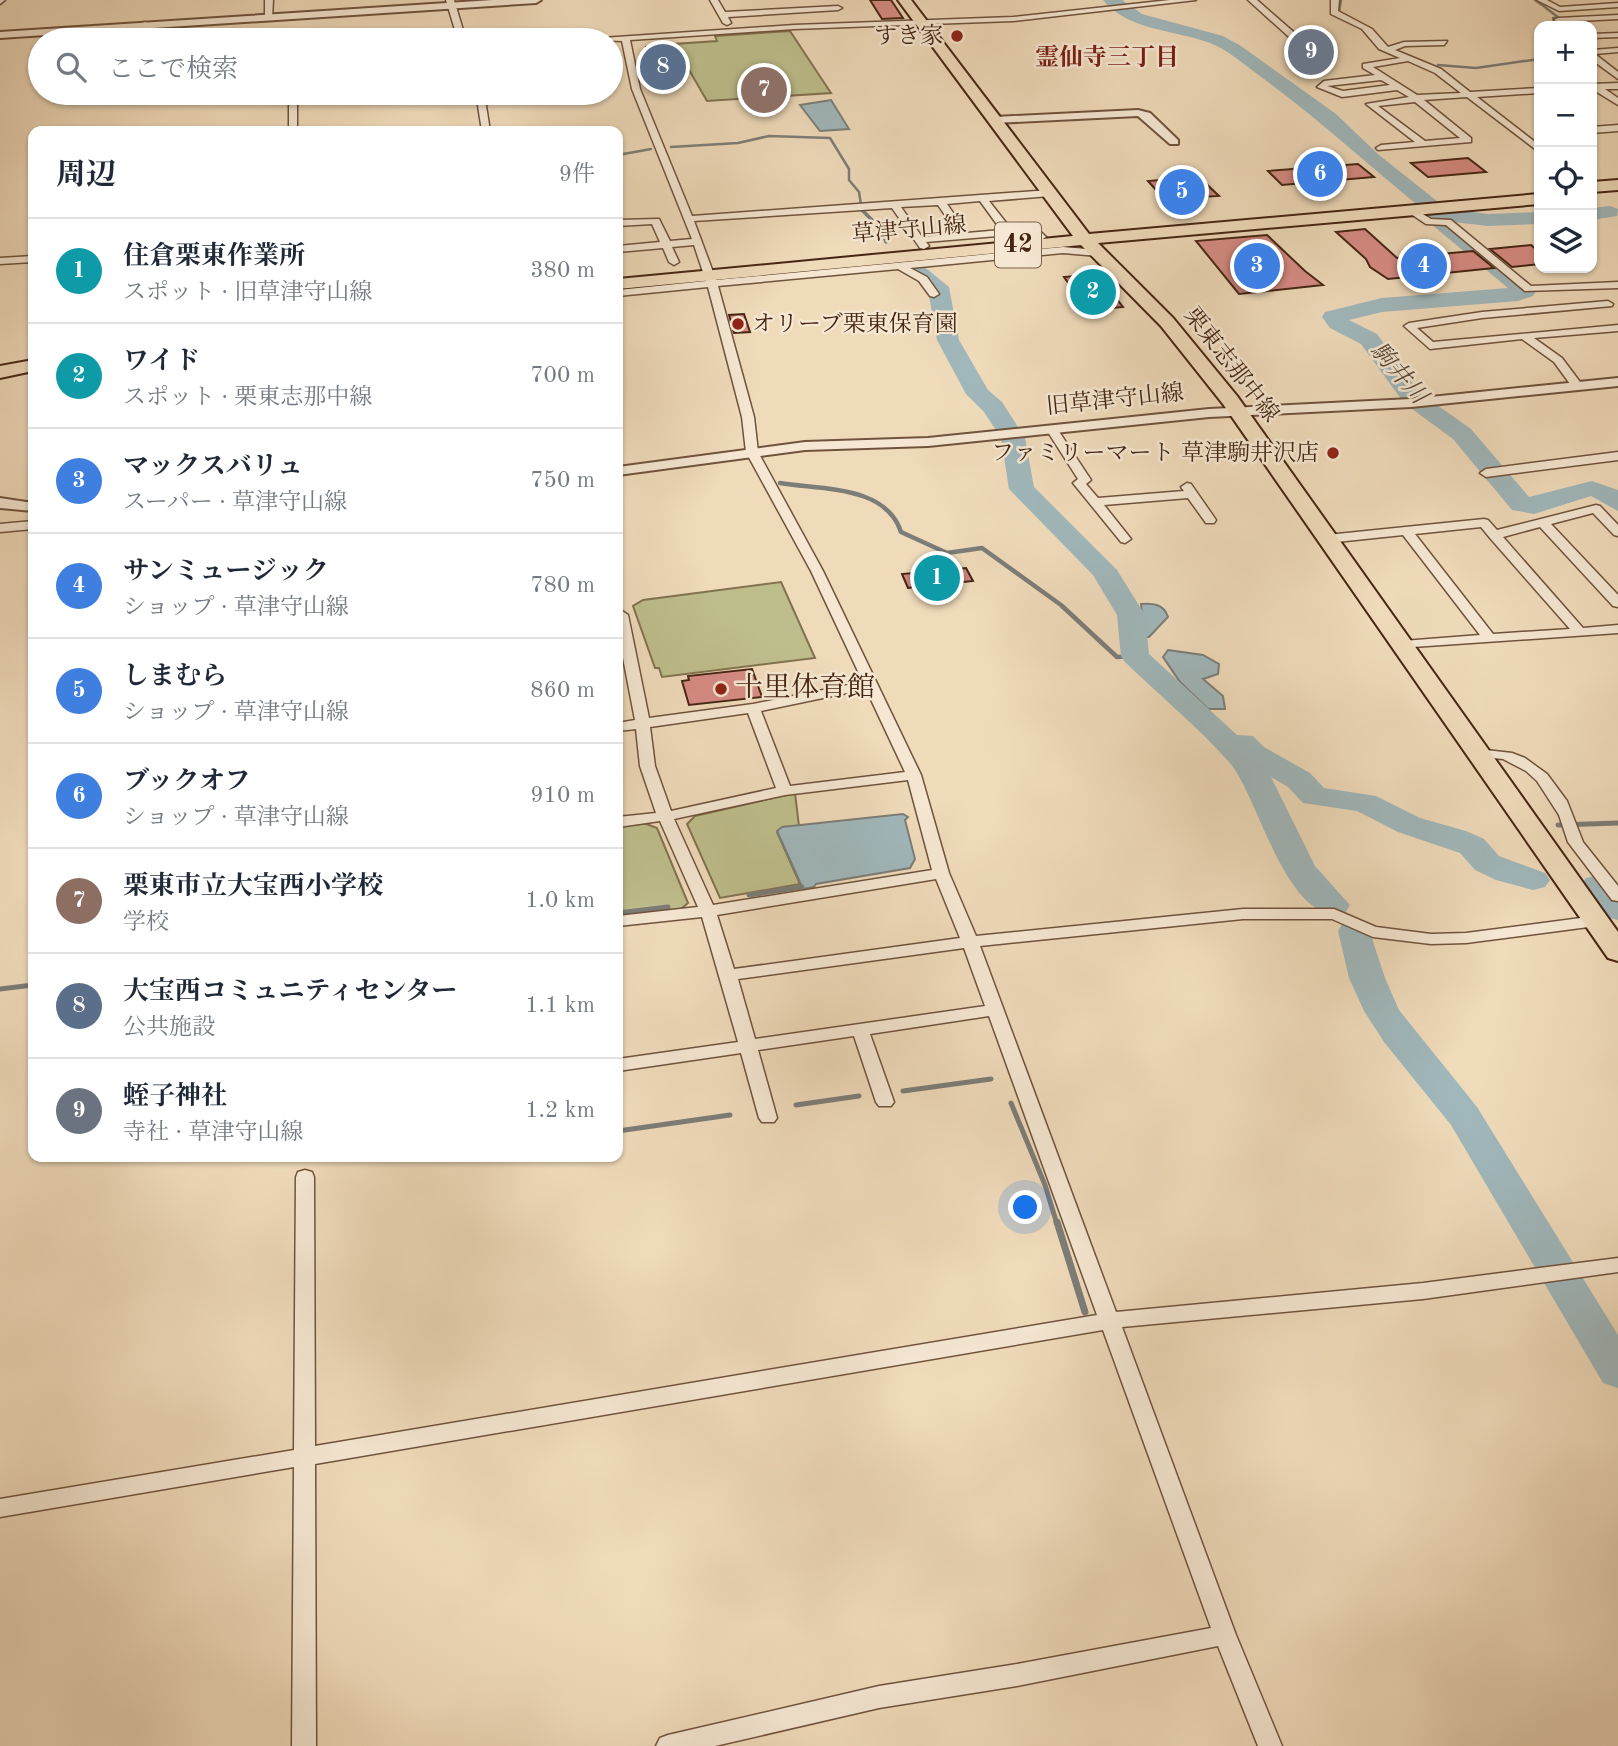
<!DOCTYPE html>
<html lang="ja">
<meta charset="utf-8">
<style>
:root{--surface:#fff;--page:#f2f2f3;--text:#1f2937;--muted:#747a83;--line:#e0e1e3;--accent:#111827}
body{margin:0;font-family:"Old Standard TT","Noto Serif JP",serif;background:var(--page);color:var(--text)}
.controls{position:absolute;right:21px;top:21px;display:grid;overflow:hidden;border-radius:14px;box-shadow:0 2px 5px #0004}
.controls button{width:63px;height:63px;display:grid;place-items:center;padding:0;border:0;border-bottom:2px solid var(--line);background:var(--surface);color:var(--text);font:35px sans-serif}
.you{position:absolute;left:1026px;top:1208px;width:24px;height:24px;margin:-18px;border:5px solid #fff;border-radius:50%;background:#1a73e8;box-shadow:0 0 0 10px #1a73e833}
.badge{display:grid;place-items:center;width:46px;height:46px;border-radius:50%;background:var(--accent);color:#fff;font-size:23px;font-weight:700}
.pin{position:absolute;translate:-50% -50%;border:4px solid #fff;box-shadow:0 2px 7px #0006}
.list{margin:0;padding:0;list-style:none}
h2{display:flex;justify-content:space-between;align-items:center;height:91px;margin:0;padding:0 28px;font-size:30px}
h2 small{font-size:23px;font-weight:400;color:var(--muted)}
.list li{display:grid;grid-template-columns:46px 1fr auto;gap:21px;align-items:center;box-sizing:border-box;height:105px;padding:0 28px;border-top:2px solid var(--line)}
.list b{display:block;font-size:26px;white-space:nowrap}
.list p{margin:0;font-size:23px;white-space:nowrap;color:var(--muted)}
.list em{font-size:23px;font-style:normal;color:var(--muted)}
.icon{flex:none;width:38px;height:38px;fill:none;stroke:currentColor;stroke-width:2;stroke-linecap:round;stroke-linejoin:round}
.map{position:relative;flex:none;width:1618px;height:1746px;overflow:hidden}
.search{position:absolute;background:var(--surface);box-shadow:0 2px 5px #0004;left:28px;top:28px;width:595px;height:77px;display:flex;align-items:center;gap:18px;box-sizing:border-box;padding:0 24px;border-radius:38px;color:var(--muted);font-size:26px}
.panel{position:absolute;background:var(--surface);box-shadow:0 2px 5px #0004;left:28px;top:126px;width:595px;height:1036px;border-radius:14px}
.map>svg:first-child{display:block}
</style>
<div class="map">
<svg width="1618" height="1746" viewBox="0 0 1618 1746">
<rect width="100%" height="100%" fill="#efdaba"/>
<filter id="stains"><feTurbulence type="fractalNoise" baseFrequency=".00286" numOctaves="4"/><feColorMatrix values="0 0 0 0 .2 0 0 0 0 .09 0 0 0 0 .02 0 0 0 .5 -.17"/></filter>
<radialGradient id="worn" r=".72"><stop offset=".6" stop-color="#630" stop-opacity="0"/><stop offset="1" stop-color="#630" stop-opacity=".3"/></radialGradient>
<!-- green -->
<path fill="#bebe8c" stroke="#827250" stroke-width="2" d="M 790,31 L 831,93 L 707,101 L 674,44 L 717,41 L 715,36 Z
M 781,582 L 815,658 L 662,677 L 659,668 L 655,668 L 633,606 L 643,600 Z
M 795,793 L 799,826 L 783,827 L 777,832 L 800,884 L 720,898 L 687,824 L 695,816 Z
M 644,823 L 657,828 L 688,903 L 680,910 L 618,916 L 618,827 Z"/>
<!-- water -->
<path fill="#a0b7bb" stroke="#7c7d78" stroke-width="2" d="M 831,100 L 849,129 L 820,131 L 800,105 Z
M 1141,604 C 1153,603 1164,604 1168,617 L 1149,637 L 1144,637 Z
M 1168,650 L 1203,655 L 1219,664 L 1218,674 L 1203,679 L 1223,696 L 1225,709 L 1208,709 L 1180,682 L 1163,657 Z
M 903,814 L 908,817 L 905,820 L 915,859 L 910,868 L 816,884 L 814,887 L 803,889 L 777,831 L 782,827 Z"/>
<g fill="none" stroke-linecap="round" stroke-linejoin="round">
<!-- stream-far4 -->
<path stroke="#7c7d78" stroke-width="2.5" d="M 1535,0 L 1545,7
M 1546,8 L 1559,18 L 1553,18 L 1563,26
M 1339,12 L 1341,0
M 1371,29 L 1381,40
M 1438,65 L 1476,68 L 1539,59
M 671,147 L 738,143 L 769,136 L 830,138 L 849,169 L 849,180 L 859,192 L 862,211
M 618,155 L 651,149"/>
<!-- stream-far3 -->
<path stroke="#7c7d78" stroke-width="3.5" d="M 862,210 L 882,230 L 886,242"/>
<!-- stream-far2 -->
<path stroke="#7c7d78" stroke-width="4.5" d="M 780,483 C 821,490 886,485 901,532 L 947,553 L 982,548 L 1061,605 L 1117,657 L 1135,656"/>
<!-- stream-far1 -->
<path stroke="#7c7d78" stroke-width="5" d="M 1558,825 L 1618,823
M 749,895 L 802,887
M 618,913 L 668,907
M 0,989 L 33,985
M 903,1091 L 991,1079
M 1011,1103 L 1045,1185 L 1057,1224
M 796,1105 L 859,1096
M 618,1131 L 730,1115"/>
<!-- stream -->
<path stroke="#7c7d78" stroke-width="7" d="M 1057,1222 L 1085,1312"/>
<!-- river -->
<path fill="#a0b7bb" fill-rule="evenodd" d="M 1103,0 L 1122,0 L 1142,14 L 1223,36 L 1241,46 L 1336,114 L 1379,155 L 1447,209 L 1488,214 L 1539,212 L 1539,224 L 1488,226 L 1453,222 L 1533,286 L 1536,291 L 1533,296 L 1518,301 L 1382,312 L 1349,320 L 1377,334 L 1420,393 L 1471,429 L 1529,497 L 1592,481 L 1618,490 L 1618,511 L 1591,496 L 1534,514 L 1512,510 L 1453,439 L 1404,403 L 1361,344 L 1330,328 L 1322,317 L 1325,312 L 1382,298 L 1508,288 L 1425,219 L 1422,215 L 1425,211 C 1370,167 1320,120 1264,79 C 1247,67 1230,51 1210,43 C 1176,30 1128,31 1103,0 Z
M 1610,206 L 1618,209 L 1617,216 L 1592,220 L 1592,208 Z
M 908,259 L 916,260 L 949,287 L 959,340 L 988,390 L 1002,402 L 1025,438 L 1034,487 L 1117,570 L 1145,615 L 1149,654 L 1237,735 L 1253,736 L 1264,747 L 1310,773 L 1324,788 L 1376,796 L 1420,818 L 1466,831 L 1484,839 L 1499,856 L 1545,873 L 1550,880 L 1545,887 L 1533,890 L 1496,880 L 1475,870 L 1460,853 L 1398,832 L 1357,811 L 1303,803 L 1288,787 L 1271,777 L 1315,866 L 1350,905 L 1345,913 C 1286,928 1259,795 1229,762 C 1197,726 1159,695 1125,662 L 1121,656 L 1117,615 L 1093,575 L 1009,489 L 1001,438 L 984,412 L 966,394 L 937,340 L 928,290 L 897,265 Z
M 1598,875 L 1614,879 L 1618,885 L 1618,920 L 1606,917 L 1581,885 L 1586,878 Z
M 1355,920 L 1367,923 L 1385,978 L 1399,1010 L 1477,1107 L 1618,1335 L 1618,1388 L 1603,1383 L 1451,1125 L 1384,1042 L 1364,1011 L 1349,978 L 1338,931 L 1343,923 Z"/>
</g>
<!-- building -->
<path fill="#d78c84" stroke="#462613" stroke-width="2" d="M 870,0 L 891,0 L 903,18 L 882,19 Z
M 666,46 L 674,59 L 681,73 L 658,75 L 650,60 L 646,47 Z
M 1468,158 L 1486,172 L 1428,177 L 1411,163 Z
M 1358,164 L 1374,177 L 1282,185 L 1268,171 Z
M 1199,177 L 1219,196 L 1164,199 L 1148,181 Z
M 1365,229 L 1397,258 L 1473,251 L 1494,268 L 1388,279 L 1370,267 L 1366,259 L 1336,232 Z
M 1267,235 L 1305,271 L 1323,285 L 1239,294 L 1196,241 Z
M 1531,245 L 1539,252 L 1539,264 L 1512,267 L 1490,249 Z
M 1097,274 L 1123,307 L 1088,310 L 1064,277 Z
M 744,314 L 750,332 L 734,333 L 729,315 Z
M 966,568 L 973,581 L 908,588 L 902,574 Z
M 752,669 L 762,697 L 689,705 L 682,681 L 689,680 L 688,676 Z"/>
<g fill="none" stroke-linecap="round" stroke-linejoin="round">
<!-- minor casing -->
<g stroke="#70533d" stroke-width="3">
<path id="minor" d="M 0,0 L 5,0 L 0,4 Z
M 265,0 L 273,0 L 272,18 L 265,16 Z
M 446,0 L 454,0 L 466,40 L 458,40 Z
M 710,0 L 718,0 L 725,12 L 838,6 L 842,8 L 838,10 L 728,17 L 731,23 L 727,25 L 723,23 Z
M 1170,0 L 1196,0 L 1013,21 L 794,29 L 630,40 L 640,89 L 692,216 L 1050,190 L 1055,193 L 1050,196 L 989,201 L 1011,229 L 1037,228 L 1046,237 L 1041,240 L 1032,233 L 926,242 L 929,246 L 924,249 L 920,248 L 892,208 L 694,221 L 716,280 L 1063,247 L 1098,250 L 1103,253 L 1098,256 L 1063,253 L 910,268 L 927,277 L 939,294 L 934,297 L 930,296 L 919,281 L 898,269 L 718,286 L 754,417 L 758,452 L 823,571 L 921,775 L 949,873 L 976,936 L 1243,909 L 1334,909 L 1376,927 L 1431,934 L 1466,933 L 1596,916 L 1604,921 L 1596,926 L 1466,943 L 1431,944 L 1373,937 L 1332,919 L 1243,919 L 980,946 L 1116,1312 L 1423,1283 L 1618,1258 L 1618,1272 L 1423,1299 L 1122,1327 L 1236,1635 L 1282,1746 L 1258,1746 L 1218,1646 L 1017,1686 L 879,1708 L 715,1746 L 656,1746 L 660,1738 L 668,1735 L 879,1686 L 1017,1664 L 1211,1628 L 1103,1330 L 315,1464 L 316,1746 L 292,1746 L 294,1467 L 0,1517 L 0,1499 L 294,1450 L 296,1177 L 298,1172 L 305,1170 L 312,1172 L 314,1177 L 315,1446 L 1097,1315 L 989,1016 L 870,1034 L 894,1102 L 891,1106 L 879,1106 L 876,1102 L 854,1036 L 758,1050 L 777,1118 L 774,1122 L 762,1122 L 759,1118 L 741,1053 L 618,1071 L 618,1059 L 738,1042 L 702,917 L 618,926 L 618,916 L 698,907 L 660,821 L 618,827 L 618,817 L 656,813 L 640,766 L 636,729 L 618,731 L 618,723 L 635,720 L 618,632 L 618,608 L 628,615 L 649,718 L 753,704 L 863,682 L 811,571 L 746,452 L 742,417 L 708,287 L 618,296 L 618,290 L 706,281 L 694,245 L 672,247 L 679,262 L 674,265 L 669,262 L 663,248 L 618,252 L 618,246 L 660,242 L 652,224 L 618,226 L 618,220 L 659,219 L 670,241 L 692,239 L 632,89 L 622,41 L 598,40 L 602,38 L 794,25 L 1013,17 ZM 980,201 L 1001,230 L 967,233 L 947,204 ZM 938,205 L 958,234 L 922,237 L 901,207 ZM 866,689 L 905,772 L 790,786 L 761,711 ZM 748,713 L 776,788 L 671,811 L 655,766 L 650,727 ZM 908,780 L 932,870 L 713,905 L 674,819 L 785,795 ZM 936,879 L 960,938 L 734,969 L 717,915 ZM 964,948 L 985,1006 L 755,1039 L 738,979 Z
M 1248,0 L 1257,0 L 1305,42 L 1305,46 L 1299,46 Z
M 1331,0 L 1339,0 L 1338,11 L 1372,29 L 1388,47 L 1404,42 L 1447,41 L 1444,45 L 1405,46 L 1395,50 L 1441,69 L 1470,92 L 1539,88 L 1539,93 L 1477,97 L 1539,145 L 1539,152 L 1467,97 L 1424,100 L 1471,138 L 1471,142 L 1378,150 L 1376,148 L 1381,145 L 1415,142 L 1366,104 L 1409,97 L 1397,90 L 1342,97 L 1317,87 L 1324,81 L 1375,75 L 1363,68 L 1363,64 L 1400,58 L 1379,49 L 1362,29 L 1331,14 ZM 1408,61 L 1435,73 L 1461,93 L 1417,95 L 1373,67 ZM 1381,80 L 1390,85 L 1343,91 L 1327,86 ZM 1415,102 L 1460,138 L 1425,141 L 1378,106 Z
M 1537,0 L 1547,0 L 1560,7 L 1618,3 L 1618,7 L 1559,11 Z
M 1618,15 L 1618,19 L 1558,22 L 1554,20 L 1558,18 Z
M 144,22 L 151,24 L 143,40 L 135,40 Z
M 284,31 L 292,33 L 294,40 L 286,40 L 283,35 L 172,40 L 176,38 Z
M 1618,33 L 1618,37 L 1592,38 L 1592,34 Z
M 1618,48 L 1618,52 L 1595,54 L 1618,72 L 1618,79 L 1592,60 L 1592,50 Z
M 1618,83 L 1618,89 L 1605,89 L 1618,98 L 1618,105 L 1592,89 L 1592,84 Z
M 289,93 L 297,93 L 297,131 L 289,131 Z
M 476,93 L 484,93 L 490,131 L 482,131 Z
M 1618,125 L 1618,131 L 1592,133 L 1592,127 Z
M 1411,207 L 1431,219 L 1451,220 L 1531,286 L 1618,282 L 1618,288 L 1525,291 L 1446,225 L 1426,224 L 1408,212 L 1408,208 Z
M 33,256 L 33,262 L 0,264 L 0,258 Z
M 1608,301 L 1613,304 L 1612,306 L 1482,318 L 1417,328 L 1433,342 L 1618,325 L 1618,331 L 1534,338 L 1562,358 L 1583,386 L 1577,389 L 1573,388 L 1554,362 L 1522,339 L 1430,349 L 1404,326 L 1409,323 L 1482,312 Z
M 1052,426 L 1056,427 L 1091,480 L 1086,484 L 1098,498 L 1184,491 L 1181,487 L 1187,483 L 1191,484 L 1216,520 L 1214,523 L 1206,523 L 1188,498 L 1104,505 L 1131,539 L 1125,543 L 1121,542 L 1073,483 L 1078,479 L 1046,429 Z
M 1618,452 L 1618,460 L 1486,477 L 1480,473 L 1486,469 Z
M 1596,505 L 1600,506 L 1618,525 L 1618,536 L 1614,535 L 1593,513 L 1551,524 L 1618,595 L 1618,607 L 1613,606 L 1540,527 L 1503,537 L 1583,628 L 1618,625 L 1618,633 L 1398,648 L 1396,645 L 1403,641 L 1480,635 L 1403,535 L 1327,543 L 1321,539 L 1327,535 L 1484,519 L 1488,520 L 1497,530 ZM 1481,527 L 1490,538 L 1570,629 L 1493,634 L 1415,534 Z
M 33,521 L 33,529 L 0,532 L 0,524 Z
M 1477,749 L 1512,753 L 1525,758 L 1547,774 L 1567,801 L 1583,842 L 1618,886 L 1618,901 L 1612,900 L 1568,842 L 1559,815 L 1537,781 L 1526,771 L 1503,759 L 1472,756 L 1470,753 Z"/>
</g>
<!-- tertiary casing -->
<g stroke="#70533d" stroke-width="4">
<path id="tertiary" d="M 493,0 L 541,0 L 536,3 L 0,38 L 0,32 Z
M 1138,110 L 1150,113 L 1178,140 L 1178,144 L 1170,144 L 1138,116 L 995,123 L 990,120 L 995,117 Z
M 1618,378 L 1618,386 L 1411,407 L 1209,417 L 928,446 L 805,450 L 618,475 L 618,467 L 805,442 L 928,438 L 1209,409 L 1411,399 Z
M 0,498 L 33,503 L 33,511 L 0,508 Z"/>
</g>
<!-- primary casing -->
<g stroke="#462613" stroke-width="4">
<path id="primary" d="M 898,0 L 911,0 L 1089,234 L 1539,194 L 1539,204 L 1098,243 L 1173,318 L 1237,396 L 1618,932 L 1618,961 L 1608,958 L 1223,404 L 1161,326 L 1081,245 L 618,289 L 618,279 L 1073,236 Z
M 1618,180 L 1618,190 L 1592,192 L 1592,182 Z
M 33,360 L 33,371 L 0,378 L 0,366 Z"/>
</g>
<!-- minor -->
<use href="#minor" fill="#f5e7d2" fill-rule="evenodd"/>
<!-- tertiary -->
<use href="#tertiary" fill="#f5e7d2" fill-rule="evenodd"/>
<!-- primary -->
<use href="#primary" fill="#efdaba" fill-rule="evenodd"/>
</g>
<!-- markers -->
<g fill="#8f2418" stroke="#f5e7d2" stroke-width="2.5">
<circle cx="957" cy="36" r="7"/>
<circle cx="738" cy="324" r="7"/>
<circle cx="1333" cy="453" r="7"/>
<circle cx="721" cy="689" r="7"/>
</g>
<g text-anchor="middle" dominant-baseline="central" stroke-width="5" stroke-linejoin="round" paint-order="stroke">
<!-- far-poi labels -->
<g font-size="23" fill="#462613" stroke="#f5e7d2" text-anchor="end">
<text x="943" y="36">すき家</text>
<text x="752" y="324" text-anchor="start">オリーブ栗東保育園</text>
<text x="1319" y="453">ファミリーマート 草津駒井沢店</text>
</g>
<!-- far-street labels -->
<g font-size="23" fill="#462613" stroke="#f5e7d2">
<text transform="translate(909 230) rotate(-5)">草津守山線</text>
<text transform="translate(1231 365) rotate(52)">栗東志那中線</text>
<text transform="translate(1115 400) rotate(-6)">旧草津守山線</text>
</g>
<!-- far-neighbourhood labels -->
<g font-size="24" font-weight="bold" fill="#7a1f14" stroke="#f5e7d2">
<text x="1107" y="59">霊仙寺三丁目</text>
</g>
<!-- far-water labels -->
<g font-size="24" font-style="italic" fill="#5c4a3d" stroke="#f5e7d2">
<text transform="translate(1398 374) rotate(49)">駒井川</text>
</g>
<!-- shield labels -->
<rect fill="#f5e7d2" stroke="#7a604c" stroke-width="2" x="995" y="222.5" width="46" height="45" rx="5"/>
<g font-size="26" font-weight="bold" fill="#462613">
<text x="1018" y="245">42</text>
</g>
<!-- poi labels -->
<g font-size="28" fill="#462613" stroke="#f5e7d2" text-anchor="start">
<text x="735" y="689">十里体育館</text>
</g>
</g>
<rect width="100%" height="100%" filter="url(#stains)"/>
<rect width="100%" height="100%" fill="url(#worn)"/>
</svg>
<div class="controls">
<button>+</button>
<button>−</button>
<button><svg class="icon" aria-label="locate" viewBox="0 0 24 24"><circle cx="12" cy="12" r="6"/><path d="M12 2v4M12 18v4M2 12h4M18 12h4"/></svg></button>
<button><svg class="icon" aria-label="layers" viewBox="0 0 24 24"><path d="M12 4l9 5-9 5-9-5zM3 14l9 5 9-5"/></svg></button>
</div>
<div class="you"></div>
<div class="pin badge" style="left:937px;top:578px;background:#0f9aa8">1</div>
<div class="pin badge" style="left:1093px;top:292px;background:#0f9aa8">2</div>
<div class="pin badge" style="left:1257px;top:266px;background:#3f7fe0">3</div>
<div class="pin badge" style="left:1424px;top:266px;background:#3f7fe0">4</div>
<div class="pin badge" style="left:1182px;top:192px;background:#3f7fe0">5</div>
<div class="pin badge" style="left:1320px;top:174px;background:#3f7fe0">6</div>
<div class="pin badge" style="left:764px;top:90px;background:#8d6e63">7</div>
<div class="pin badge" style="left:663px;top:67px;background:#5c6f8a">8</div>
<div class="pin badge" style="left:1311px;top:52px;background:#6b7280">9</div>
<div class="search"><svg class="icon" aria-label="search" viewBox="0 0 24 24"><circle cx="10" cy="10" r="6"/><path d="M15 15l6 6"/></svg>ここで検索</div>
<section class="panel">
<h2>周辺<small>9件</small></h2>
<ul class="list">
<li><span class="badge" style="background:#0f9aa8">1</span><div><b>住倉栗東作業所</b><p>スポット · 旧草津守山線</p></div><em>380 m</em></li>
<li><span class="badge" style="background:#0f9aa8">2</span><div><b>ワイド</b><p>スポット · 栗東志那中線</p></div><em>700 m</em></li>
<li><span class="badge" style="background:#3f7fe0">3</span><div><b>マックスバリュ</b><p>スーパー · 草津守山線</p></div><em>750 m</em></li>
<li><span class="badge" style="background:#3f7fe0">4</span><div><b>サンミュージック</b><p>ショップ · 草津守山線</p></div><em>780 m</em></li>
<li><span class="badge" style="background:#3f7fe0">5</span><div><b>しまむら</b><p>ショップ · 草津守山線</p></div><em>860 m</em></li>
<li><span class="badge" style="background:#3f7fe0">6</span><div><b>ブックオフ</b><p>ショップ · 草津守山線</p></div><em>910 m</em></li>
<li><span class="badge" style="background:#8d6e63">7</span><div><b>栗東市立大宝西小学校</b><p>学校</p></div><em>1.0 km</em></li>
<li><span class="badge" style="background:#5c6f8a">8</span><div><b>大宝西コミュニティセンター</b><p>公共施設</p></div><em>1.1 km</em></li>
<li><span class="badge" style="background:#6b7280">9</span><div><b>蛭子神社</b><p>寺社 · 草津守山線</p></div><em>1.2 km</em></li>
</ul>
</section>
</div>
